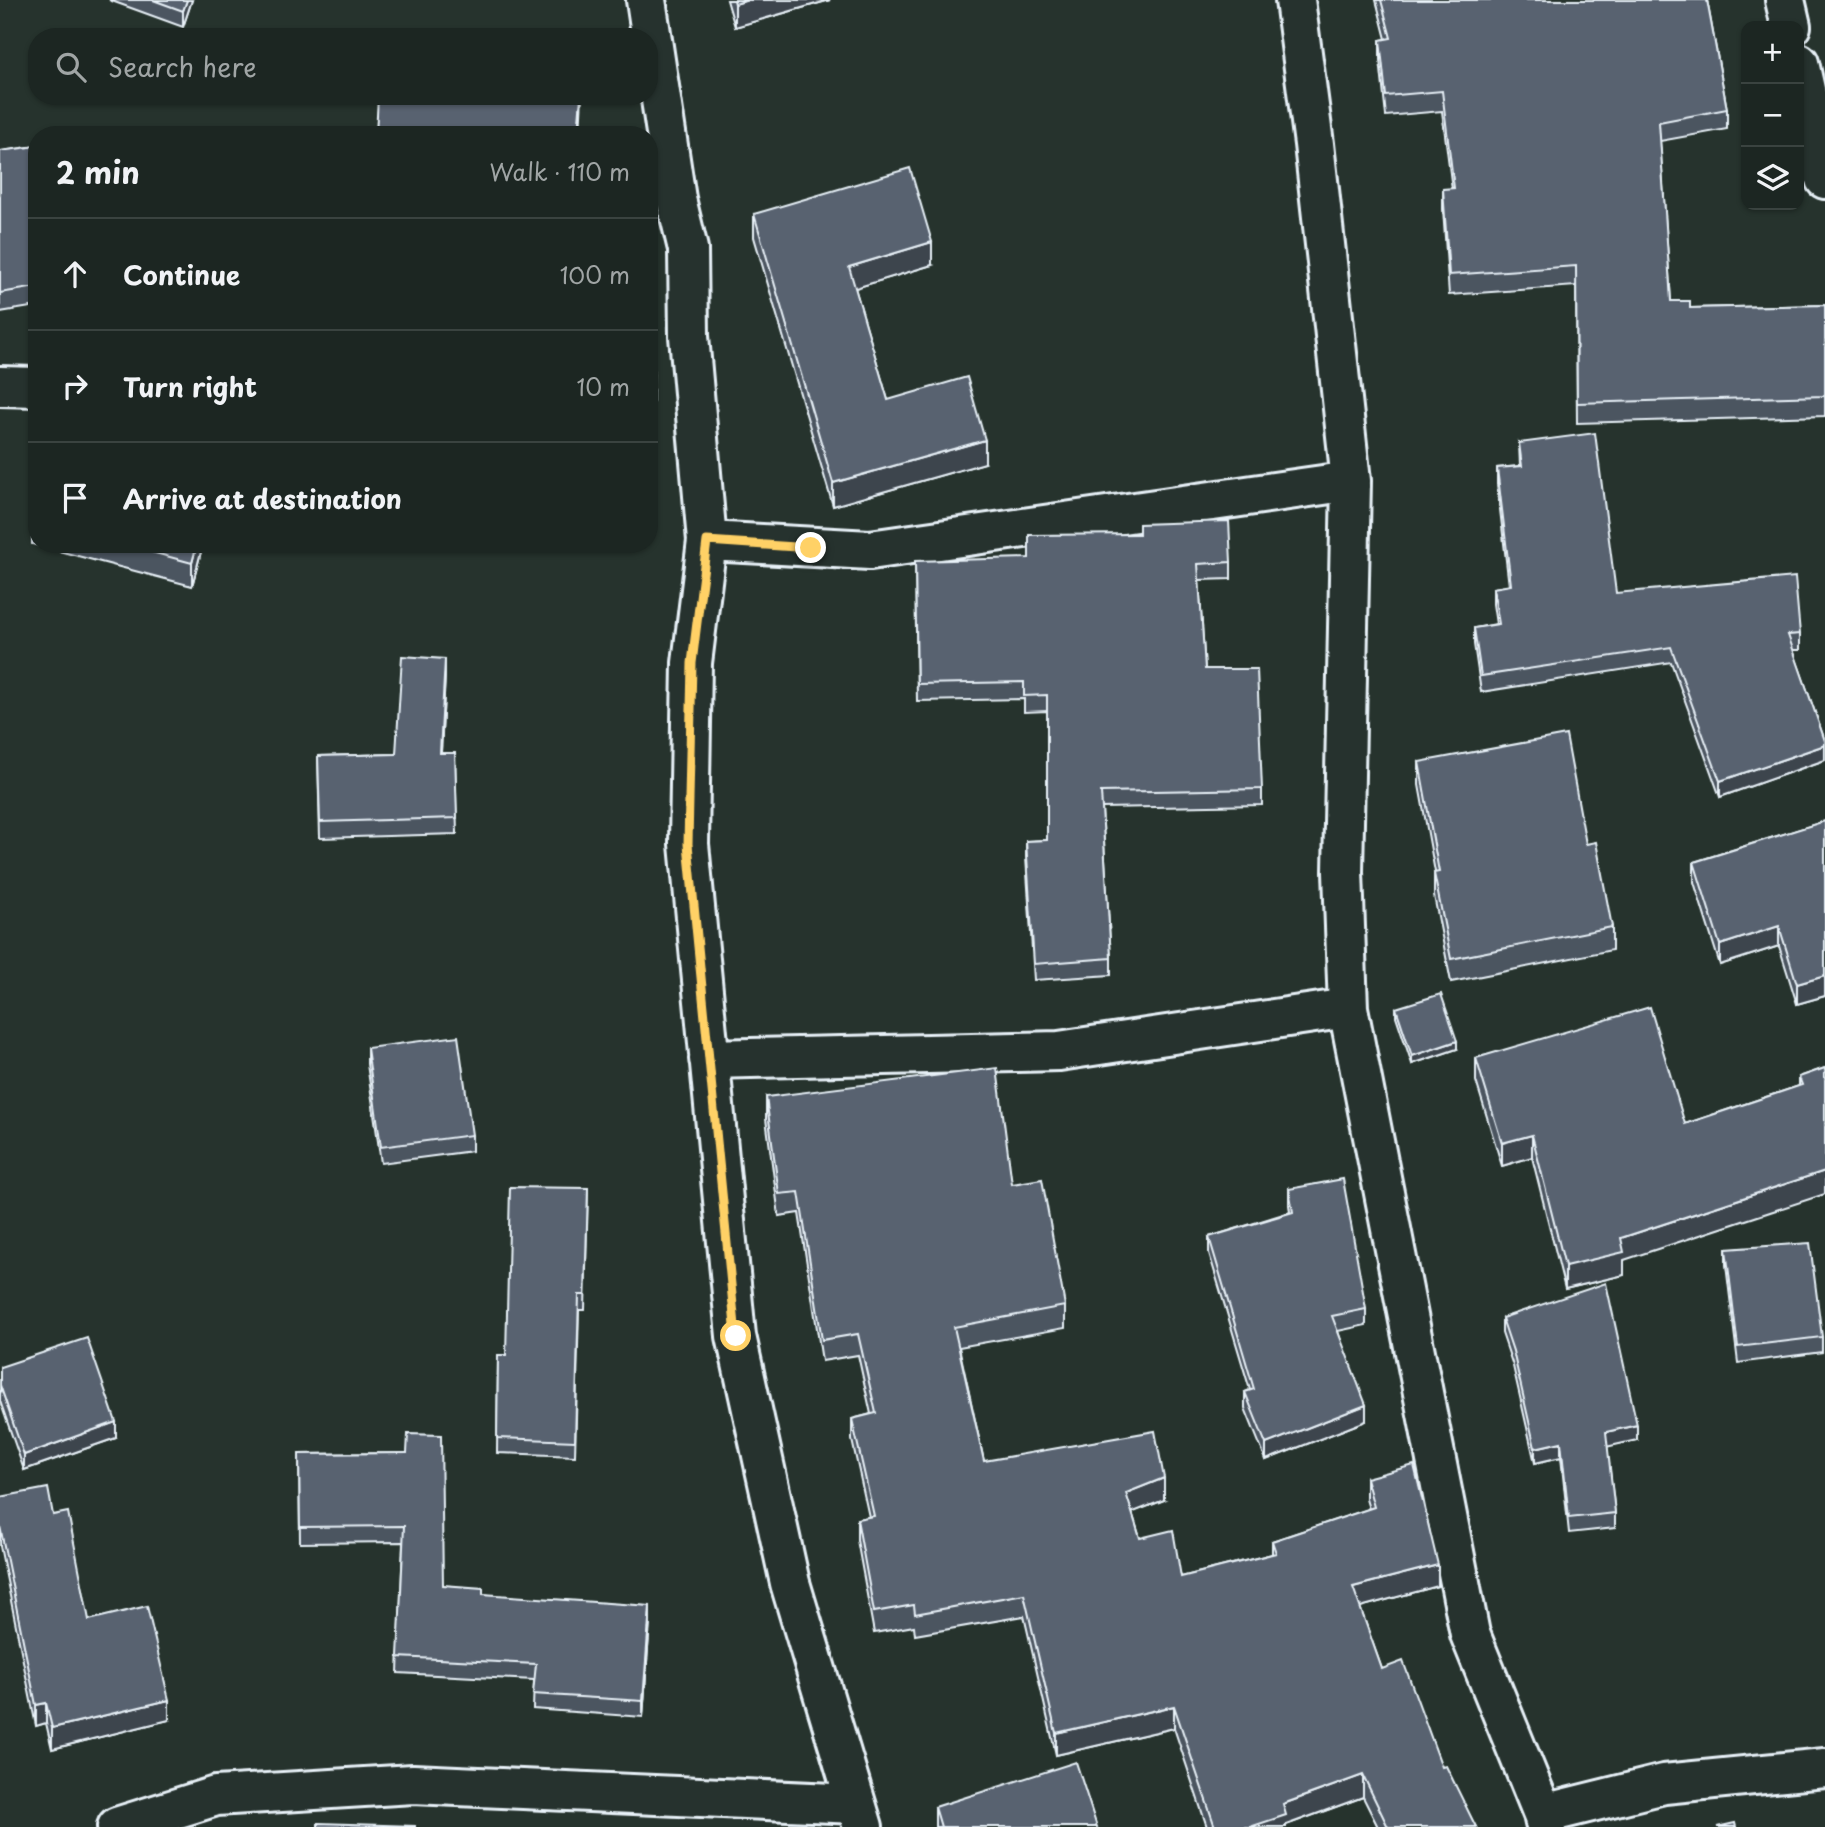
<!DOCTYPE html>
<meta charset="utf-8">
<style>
:root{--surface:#1c2622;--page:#29322f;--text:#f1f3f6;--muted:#a0a5a5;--line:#3a4340}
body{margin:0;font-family:"Playpen Sans",sans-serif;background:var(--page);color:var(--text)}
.controls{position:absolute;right:21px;top:21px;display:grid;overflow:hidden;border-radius:14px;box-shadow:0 2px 5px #0004}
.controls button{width:63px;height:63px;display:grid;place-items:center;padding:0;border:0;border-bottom:2px solid var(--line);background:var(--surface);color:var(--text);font:35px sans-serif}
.stop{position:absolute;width:21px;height:21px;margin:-16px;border:5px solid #ffd166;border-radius:50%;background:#fff}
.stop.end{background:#ffd166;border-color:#fff;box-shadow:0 2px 7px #0008}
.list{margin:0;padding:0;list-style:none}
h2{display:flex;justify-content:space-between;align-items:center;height:91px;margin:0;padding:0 28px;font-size:30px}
h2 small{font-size:23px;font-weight:400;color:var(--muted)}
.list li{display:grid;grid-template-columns:46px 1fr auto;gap:21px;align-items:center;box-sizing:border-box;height:112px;padding:0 28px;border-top:2px solid var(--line)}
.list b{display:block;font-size:26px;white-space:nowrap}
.list em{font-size:23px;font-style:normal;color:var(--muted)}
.icon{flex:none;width:38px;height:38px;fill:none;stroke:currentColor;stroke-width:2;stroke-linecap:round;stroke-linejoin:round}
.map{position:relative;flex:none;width:1825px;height:1827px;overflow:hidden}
.search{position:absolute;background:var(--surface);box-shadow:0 2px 5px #0004;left:28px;top:28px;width:630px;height:77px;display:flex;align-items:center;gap:18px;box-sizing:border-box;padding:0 24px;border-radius:28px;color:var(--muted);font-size:26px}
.panel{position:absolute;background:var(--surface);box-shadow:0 2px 5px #0004;left:28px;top:126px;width:630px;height:427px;border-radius:28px}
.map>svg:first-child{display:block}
</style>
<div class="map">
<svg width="1825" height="1827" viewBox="0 0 1825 1827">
<rect width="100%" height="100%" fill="#26332d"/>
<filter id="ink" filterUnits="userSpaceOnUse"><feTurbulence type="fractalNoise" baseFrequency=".0143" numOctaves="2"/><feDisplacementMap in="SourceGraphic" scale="14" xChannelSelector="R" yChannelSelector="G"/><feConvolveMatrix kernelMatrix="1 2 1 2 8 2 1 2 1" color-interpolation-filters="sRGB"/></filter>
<g filter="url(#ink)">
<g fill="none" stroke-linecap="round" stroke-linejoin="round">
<!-- minor casing -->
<g stroke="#e8f1f8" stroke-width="44">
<path id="minor" d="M 646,0 L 676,199 L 688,249 L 689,336 L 707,541 L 870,550 L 1351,481
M 1295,0 L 1314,144 L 1351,481 L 1343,872 L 1348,1008 L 1470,1634 L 1543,1814 L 1546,1827
M 1785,0 L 1791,26
M 1799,63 L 1825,179
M 0,386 L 37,387
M 707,541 L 692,663 L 689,844 L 736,1336 L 790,1583 L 863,1827
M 709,1059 L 1059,1051 L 1348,1008
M 1543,1814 L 1664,1784 L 1825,1768
M 117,1827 L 216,1796 L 413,1784 L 856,1804"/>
</g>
<!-- minor -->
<use href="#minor" stroke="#26332d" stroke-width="38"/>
</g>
<!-- wall -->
<path fill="#4c5460" stroke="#e8f1f8" stroke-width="2" d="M 109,0 L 192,0 L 183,27 Z
M 727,0 L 830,0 L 735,27 Z
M 1376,0 L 1707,0 L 1727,109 L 1727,129 L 1660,141 L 1671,301 L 1690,308 L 1825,305 L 1825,416 L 1577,423 L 1576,286 L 1449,295 L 1443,209 L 1443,189 L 1452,189 L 1442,111 L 1386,116 L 1380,60 L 1380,40 L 1386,39 Z
M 37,146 L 37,306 L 0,312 L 0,151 Z
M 754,214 L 932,265 L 855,288 L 888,400 L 985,463 L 833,506 L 754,237 Z
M 649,255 L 655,255 L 652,463 L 649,463 Z
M 1519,443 L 1616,593 L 1800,634 L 1800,650 L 1793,650 L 1825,741 L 1825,760 L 1720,797 L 1671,662 L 1481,692 L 1474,644 L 1474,628 L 1496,624 L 1493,604 L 1493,588 L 1509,586 L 1497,484 L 1497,468 L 1520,466 Z
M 37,512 L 37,544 L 203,544 L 192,586 L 32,544 L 32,521 Z
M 915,561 L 1231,562 L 1231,579 L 1199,580 L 1205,669 L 1262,789 L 1262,805 L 1102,808 L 1111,958 L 1111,975 L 1034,980 L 1026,857 L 1026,841 L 1047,840 L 1047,711 L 1024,712 L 1024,699 L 917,701 Z
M 445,675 L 441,753 L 455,753 L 457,834 L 320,838 L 318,756 L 396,754 Z
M 1419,762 L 1586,844 L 1612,927 L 1612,950 L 1451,982 L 1434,896 L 1434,873 L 1435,872 L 1419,785 Z
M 1825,821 L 1825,996 L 1797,1004 L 1779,946 L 1720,965 L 1694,882 L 1694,862 Z
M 1396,1008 L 1457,1049 L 1412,1064 L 1396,1016 Z
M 367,1048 L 472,1135 L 472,1151 L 381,1163 L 367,1064 Z
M 1476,1058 L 1685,1124 L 1799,1086 L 1799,1077 L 1825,1068 L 1624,1260 L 1624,1275 L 1565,1289 L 1532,1157 L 1502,1166 L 1476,1081 Z
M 766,1097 L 1012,1184 L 1065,1306 L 1065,1328 L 959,1347 L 984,1461 L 1164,1500 L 1132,1512 L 1140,1538 L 1181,1577 L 1272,1554 L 1272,1541 L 1369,1509 L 1366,1499 L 1366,1478 L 1438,1586 L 1360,1607 L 1382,1669 L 1442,1767 L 1476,1827 L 1378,1827 L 1363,1797 L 1286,1825 L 1286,1827 L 1207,1827 L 1174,1728 L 1056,1755 L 1024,1616 L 915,1635 L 914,1626 L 874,1633 L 857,1540 L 857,1519 L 869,1517 L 852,1440 L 852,1419 L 871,1414 L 858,1355 L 822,1361 L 799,1213 L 779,1216 L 766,1119 Z
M 588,1188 L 585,1310 L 579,1310 L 575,1456 L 497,1453 L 498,1355 L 506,1355 Z
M 1289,1189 L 1366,1309 L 1366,1325 L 1338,1331 L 1366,1421 L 1266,1460 L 1245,1408 L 1245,1392 L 1250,1390 L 1209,1253 L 1209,1237 L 1290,1212 L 1289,1205 Z
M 1726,1249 L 1822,1337 L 1822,1352 L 1738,1363 L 1726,1265 Z
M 1502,1318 L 1637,1440 L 1607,1446 L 1615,1513 L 1615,1528 L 1569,1533 L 1561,1457 L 1535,1463 L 1513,1366 L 1502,1333 Z
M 0,1367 L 116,1438 L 24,1470 L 0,1401 Z
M 407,1453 L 443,1585 L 483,1594 L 650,1621 L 643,1717 L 533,1709 L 534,1680 L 398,1673 L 403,1542 L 300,1543 L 299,1454 Z
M 0,1497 L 53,1515 L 89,1620 L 169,1720 L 52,1749 L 46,1723 L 36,1726 L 0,1546 Z
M 935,1807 L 1097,1827 L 935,1827 Z"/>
<!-- shaded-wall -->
<path fill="#3e454e" stroke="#e8f1f8" stroke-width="2" d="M 187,0 L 192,0 L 183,27 L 183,11 Z
M 748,0 L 830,0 L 735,27 L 735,4 Z
M 581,96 L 582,96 L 580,135 L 578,135 Z
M 932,242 L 932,265 L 849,290 L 849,267 Z
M 985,440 L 985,463 L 833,506 L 833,483 Z
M 197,544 L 203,544 L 192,586 L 192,563 Z
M 445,659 L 445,675 L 440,769 L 440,753 Z
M 1825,745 L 1825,760 L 1720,797 L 1720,781 Z
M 1779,926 L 1779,946 L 1720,965 L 1720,945 Z
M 1825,976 L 1825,996 L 1797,1004 L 1797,984 Z
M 1457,1041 L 1457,1049 L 1412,1064 L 1412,1056 Z
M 1532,1135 L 1532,1157 L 1502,1166 L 1502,1143 Z
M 1825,1171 L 1825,1194 L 1624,1260 L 1624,1275 L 1565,1289 L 1565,1266 L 1621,1238 Z
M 1366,1405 L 1366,1421 L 1266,1460 L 1266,1444 Z
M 116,1422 L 116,1438 L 24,1470 L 24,1455 Z
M 1637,1425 L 1637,1440 L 1606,1447 L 1606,1432 Z
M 1561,1442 L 1561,1457 L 1535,1463 L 1535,1448 Z
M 1164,1478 L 1164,1500 L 1126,1515 L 1126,1493 Z
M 1438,1565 L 1438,1586 L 1353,1609 L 1353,1587 Z
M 650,1606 L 650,1621 L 643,1717 L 643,1701 Z
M 169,1700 L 169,1720 L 52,1749 L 52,1728 Z
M 46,1703 L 46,1723 L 36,1726 L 36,1705 Z
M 1174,1706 L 1174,1728 L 1056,1755 L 1056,1733 Z
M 1363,1775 L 1363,1797 L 1286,1825 L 1286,1827 L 1250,1827 L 1283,1804 Z"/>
<!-- building -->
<path fill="#586270" stroke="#e8f1f8" stroke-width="2" d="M 153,0 L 187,0 L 183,11 Z
M 734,0 L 748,0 L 735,4 Z
M 1381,0 L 1707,0 L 1727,109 L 1659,122 L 1671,301 L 1690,301 L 1690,308 L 1825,305 L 1825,396 L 1577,403 L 1576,266 L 1449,275 L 1443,189 L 1454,188 L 1442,91 L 1386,96 L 1380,40 L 1391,38 Z
M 378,96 L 581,96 L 578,135 L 376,135 Z
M 145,130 L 201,133 L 201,135 L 145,135 Z
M 37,146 L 37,287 L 0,293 L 0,151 Z
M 910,168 L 932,242 L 849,267 L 888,400 L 967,377 L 985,440 L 833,483 L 754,214 Z
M 649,255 L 655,255 L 652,441 L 649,441 Z
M 1595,433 L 1616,593 L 1795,577 L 1800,634 L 1788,635 L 1825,741 L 1825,745 L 1720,781 L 1671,647 L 1481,676 L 1474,628 L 1499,624 L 1493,588 L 1511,585 L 1497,468 L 1522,466 L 1519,443 Z
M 33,512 L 37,512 L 37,522 L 32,521 Z
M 1229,521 L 1231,562 L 1198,564 L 1205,669 L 1257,669 L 1262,789 L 1101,792 L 1111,958 L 1034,964 L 1026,841 L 1047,840 L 1047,695 L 1024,696 L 1024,682 L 917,684 L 915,561 L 1029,558 L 1029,535 L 1139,534 L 1139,524 Z
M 122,544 L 197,544 L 192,563 Z
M 402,656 L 445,659 L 440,753 L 455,753 L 457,818 L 320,822 L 318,756 L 396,754 Z
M 1566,735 L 1586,844 L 1596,842 L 1612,927 L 1451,959 L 1434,873 L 1439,872 L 1419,762 Z
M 1825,821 L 1825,976 L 1797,984 L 1779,926 L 1720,945 L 1694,862 Z
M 1441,994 L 1457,1041 L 1412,1056 L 1396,1008 Z
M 1650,1007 L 1685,1124 L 1802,1085 L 1799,1077 L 1825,1068 L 1825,1171 L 1621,1238 L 1624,1252 L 1565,1266 L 1532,1135 L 1502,1143 L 1476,1058 Z
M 458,1036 L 472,1135 L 381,1147 L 367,1048 Z
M 997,1068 L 1012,1184 L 1042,1179 L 1065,1306 L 954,1327 L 984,1461 L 1155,1431 L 1164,1478 L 1126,1493 L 1140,1538 L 1173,1530 L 1181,1577 L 1276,1553 L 1272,1541 L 1374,1507 L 1366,1478 L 1414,1465 L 1438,1565 L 1353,1587 L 1382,1669 L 1403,1661 L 1442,1767 L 1446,1766 L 1476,1827 L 1388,1827 L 1363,1775 L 1283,1804 L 1286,1815 L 1250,1827 L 1215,1827 L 1174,1706 L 1056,1733 L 1024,1594 L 915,1614 L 914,1605 L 874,1612 L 857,1519 L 874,1516 L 852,1419 L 876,1413 L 858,1334 L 822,1340 L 799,1192 L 779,1194 L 766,1097 Z
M 1343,1179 L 1366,1309 L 1332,1316 L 1366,1405 L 1266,1444 L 1245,1392 L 1254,1389 L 1209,1237 L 1293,1212 L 1289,1189 Z
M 510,1187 L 588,1188 L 585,1295 L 579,1295 L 575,1441 L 497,1438 L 498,1355 L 506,1355 Z
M 1810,1243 L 1822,1337 L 1738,1347 L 1726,1249 Z
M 1606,1283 L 1637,1425 L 1606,1432 L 1615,1513 L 1569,1518 L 1561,1442 L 1535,1448 L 1513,1351 L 1502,1318 Z
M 87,1338 L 116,1422 L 24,1455 L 0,1385 L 0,1367 Z
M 408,1434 L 441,1435 L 443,1585 L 483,1588 L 483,1594 L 650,1606 L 643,1701 L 533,1694 L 536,1664 L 398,1657 L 404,1526 L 300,1527 L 299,1454 L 407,1453 Z
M 48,1488 L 53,1515 L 68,1512 L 89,1620 L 147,1606 L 169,1700 L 52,1728 L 46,1703 L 36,1705 L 0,1526 L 0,1497 Z
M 1076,1762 L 1097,1827 L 941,1827 L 935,1807 Z
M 318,1823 L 415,1826 L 415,1827 L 318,1827 Z
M 1735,1823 L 1736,1827 L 1717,1827 Z"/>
</g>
<g fill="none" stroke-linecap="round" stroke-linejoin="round" filter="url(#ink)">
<!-- route -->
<path stroke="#ffd166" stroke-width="9" d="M 736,1336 L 688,844 L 692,663 L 707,541 L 811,548"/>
</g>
</svg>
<div class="controls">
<button>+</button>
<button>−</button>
<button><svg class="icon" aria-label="layers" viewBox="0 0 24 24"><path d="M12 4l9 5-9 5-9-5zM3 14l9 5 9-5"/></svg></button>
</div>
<div class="stop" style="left:736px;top:1336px"></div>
<div class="stop end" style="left:811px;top:548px"></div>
<div class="search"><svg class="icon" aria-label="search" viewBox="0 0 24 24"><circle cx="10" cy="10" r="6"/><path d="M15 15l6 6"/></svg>Search here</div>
<section class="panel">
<h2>2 min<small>Walk · 110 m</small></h2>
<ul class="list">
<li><svg class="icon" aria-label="ahead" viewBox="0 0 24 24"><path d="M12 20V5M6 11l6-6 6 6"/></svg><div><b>Continue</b></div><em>100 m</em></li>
<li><svg class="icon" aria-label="right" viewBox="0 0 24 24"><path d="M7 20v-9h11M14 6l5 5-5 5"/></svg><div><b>Turn right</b></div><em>10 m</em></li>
<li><svg class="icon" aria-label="arrive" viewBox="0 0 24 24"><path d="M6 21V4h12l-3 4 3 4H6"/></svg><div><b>Arrive at destination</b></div></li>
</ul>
</section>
</div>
